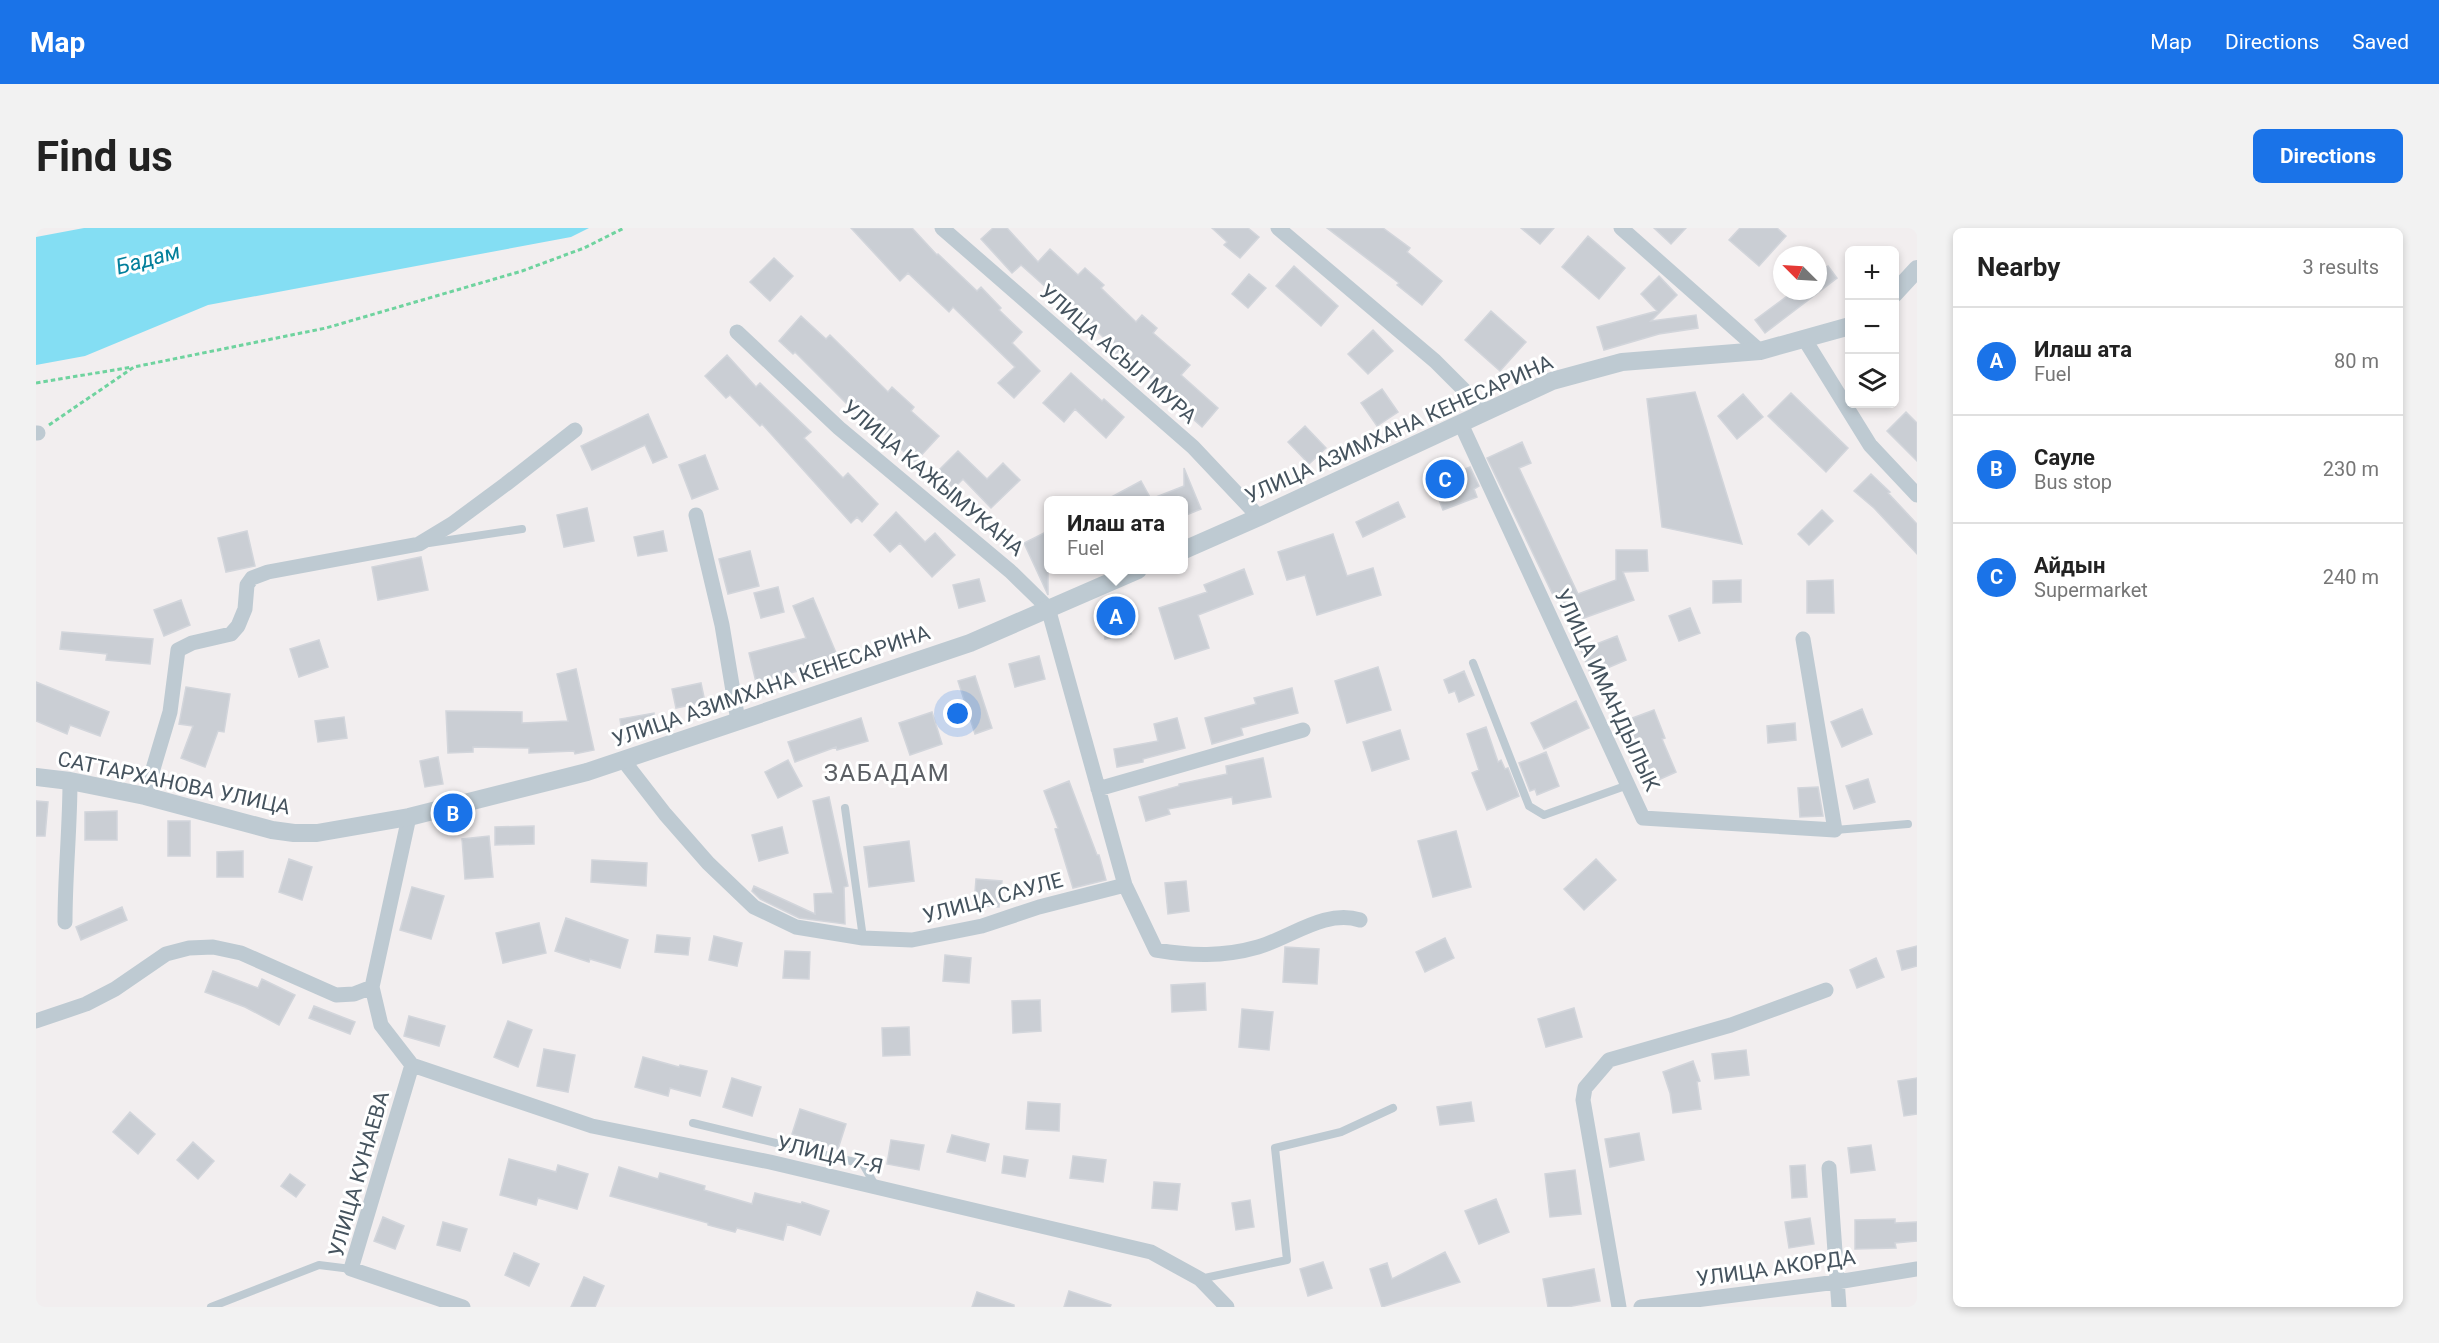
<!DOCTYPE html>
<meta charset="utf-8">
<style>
:root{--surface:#fff;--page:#f2f2f2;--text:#222;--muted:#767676;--line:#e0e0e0;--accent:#1a73e8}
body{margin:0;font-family:Roboto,sans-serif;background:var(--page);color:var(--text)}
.controls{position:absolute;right:18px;top:18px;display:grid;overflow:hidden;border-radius:9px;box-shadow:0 3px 9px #0003}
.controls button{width:54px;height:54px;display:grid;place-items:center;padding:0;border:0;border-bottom:2px solid var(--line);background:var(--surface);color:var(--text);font:30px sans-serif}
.compass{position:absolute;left:1737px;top:18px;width:54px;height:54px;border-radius:50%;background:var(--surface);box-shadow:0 3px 9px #0003;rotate:294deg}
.you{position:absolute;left:922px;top:486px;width:21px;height:21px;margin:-15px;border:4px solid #fff;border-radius:50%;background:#1a73e8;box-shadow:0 0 0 9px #1a73e833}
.badge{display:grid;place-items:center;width:39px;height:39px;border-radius:50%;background:var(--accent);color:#fff;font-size:20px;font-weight:700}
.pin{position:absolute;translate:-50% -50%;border:3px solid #fff;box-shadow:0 2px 6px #0006}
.popup{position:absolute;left:1008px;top:268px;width:144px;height:78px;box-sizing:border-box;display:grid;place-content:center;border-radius:9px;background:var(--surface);filter:drop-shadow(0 2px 4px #0005);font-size:20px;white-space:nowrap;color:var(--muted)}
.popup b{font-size:22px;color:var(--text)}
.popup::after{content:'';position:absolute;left:50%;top:100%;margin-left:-12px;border:12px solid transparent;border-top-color:var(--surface)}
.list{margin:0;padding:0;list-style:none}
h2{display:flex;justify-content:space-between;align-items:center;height:78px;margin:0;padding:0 24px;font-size:26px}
h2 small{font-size:20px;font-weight:400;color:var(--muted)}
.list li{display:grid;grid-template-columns:39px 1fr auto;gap:18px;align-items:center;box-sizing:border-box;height:108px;padding:0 24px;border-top:2px solid var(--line)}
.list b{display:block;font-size:22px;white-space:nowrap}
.list p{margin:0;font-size:20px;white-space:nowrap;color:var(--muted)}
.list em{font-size:20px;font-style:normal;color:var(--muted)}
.icon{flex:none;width:33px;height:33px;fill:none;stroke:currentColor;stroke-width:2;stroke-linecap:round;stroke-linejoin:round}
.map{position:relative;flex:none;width:1881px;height:1079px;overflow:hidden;border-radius:9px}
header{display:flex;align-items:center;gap:36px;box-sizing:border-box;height:84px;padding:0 30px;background:var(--accent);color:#fff}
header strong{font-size:28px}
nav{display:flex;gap:33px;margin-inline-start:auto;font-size:21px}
.intro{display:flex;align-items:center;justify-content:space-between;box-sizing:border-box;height:144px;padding:0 36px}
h1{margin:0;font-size:42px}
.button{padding:15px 27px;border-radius:9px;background:var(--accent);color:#fff;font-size:21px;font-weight:700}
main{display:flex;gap:36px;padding:0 36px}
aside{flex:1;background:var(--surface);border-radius:9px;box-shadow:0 3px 9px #0003}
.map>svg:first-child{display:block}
</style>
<header>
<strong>Map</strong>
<nav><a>Map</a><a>Directions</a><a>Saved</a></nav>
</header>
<div class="intro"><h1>Find us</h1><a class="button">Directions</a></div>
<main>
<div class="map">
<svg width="1881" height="1079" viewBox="0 0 1881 1079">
<rect width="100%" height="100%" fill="#f2eeef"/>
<!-- water -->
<path fill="#84def3" d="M 48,0 L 553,0 L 535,9 L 172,77 L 49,128 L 0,137 L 0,9 Z"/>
<!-- building -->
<path fill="#caced4" stroke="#d2d5db" stroke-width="1.5" d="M 815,0 L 876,0 L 901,27 L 902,26 L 941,63 L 945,59 L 965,80 L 963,82 L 986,104 L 976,115 L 1004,143 L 978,170 L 962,155 L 979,139 L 917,79 L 913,84 L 872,45 L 864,53 Z
M 957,0 L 971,0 L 1002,34 L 1014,21 L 1042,47 L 1049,40 L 1068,57 L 1065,60 L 1100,94 L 1106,87 L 1121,100 L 1117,105 L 1154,137 L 1145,147 L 1182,180 L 1166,199 L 1140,176 L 1142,174 L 1094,132 L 1092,135 L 1076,122 L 1078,120 L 1043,85 L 1041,87 L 985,37 L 976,45 L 945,11 Z
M 1176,0 L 1212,0 L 1223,9 L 1204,30 L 1188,17 L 1191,14 Z
M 1291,0 L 1347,0 L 1374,20 L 1371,24 L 1406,53 L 1386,77 L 1361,57 L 1363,55 Z
M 1485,0 L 1518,0 L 1504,16 Z
M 1618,0 L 1650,0 L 1635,16 Z
M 1704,0 L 1741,0 L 1750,8 L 1723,38 L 1693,12 Z
M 1552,8 L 1589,40 L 1563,71 L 1526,39 Z
M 738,30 L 757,48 L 734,73 L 714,54 Z
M 1258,38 L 1302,78 L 1285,98 L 1240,58 Z
M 1792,38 L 1801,50 L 1729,105 L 1719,92 L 1758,63 L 1782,63 L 1782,45 Z
M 1213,46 L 1230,60 L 1212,80 L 1196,66 Z
M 1623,48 L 1641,67 L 1615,93 L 1660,87 L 1662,100 L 1623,106 L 1568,122 L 1561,99 L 1621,83 L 1605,66 Z
M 1455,83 L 1490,114 L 1464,143 L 1429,112 Z
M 765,88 L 790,111 L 794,107 L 852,164 L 856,159 L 878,179 L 875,183 L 903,208 L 879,234 L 822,182 L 819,184 L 759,124 L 757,126 L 743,113 Z
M 1337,102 L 1357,123 L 1332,146 L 1312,126 Z
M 691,127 L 720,159 L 724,155 L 775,204 L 768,210 L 807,250 L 812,245 L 842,276 L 826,294 L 821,289 L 815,295 L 726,196 L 724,198 L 694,167 L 690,170 L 669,148 Z
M 1035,145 L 1066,173 L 1068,171 L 1088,189 L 1070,210 L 1039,181 L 1028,194 L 1007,175 Z
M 1346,161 L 1362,184 L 1341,198 L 1325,175 Z
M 1659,164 L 1670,199 L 1706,316 L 1626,299 L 1611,171 Z
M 1755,165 L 1812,220 L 1790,244 L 1732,188 Z
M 1707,166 L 1727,189 L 1701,211 L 1682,188 Z
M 1870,184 L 1881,195 L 1881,233 L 1851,203 Z
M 612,186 L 631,229 L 617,235 L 609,217 L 556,242 L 545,218 Z
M 1269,198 L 1290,220 L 1273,236 L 1252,214 Z
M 1486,214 L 1495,235 L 1483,240 L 1542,366 L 1580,352 L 1580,322 L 1611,322 L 1612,343 L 1587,344 L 1598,372 L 1534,395 L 1525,369 L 1519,371 L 1451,230 Z
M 922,223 L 951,251 L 967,235 L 984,252 L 955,280 L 927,251 L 911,267 L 894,251 Z
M 669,227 L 682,261 L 656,271 L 643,237 Z
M 1434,239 L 1443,258 L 1438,261 L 1441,269 L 1407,282 L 1396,254 Z
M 1148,240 L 1165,281 L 1148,288 L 1148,273 L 1068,273 L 1105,253 L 1115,271 L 1148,258 Z
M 1835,246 L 1854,264 L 1852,265 L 1881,296 L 1881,326 L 1838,280 L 1818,263 Z
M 1362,274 L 1369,289 L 1327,309 L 1320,294 Z
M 551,280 L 558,313 L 528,319 L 521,287 Z
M 1786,282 L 1797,293 L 1773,317 L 1762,306 Z
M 860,284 L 889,314 L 899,305 L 919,327 L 896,349 L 864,315 L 854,324 L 838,307 Z
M 211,303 L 219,338 L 190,344 L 182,310 Z
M 627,303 L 631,323 L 602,328 L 598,309 Z
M 1012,303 L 1012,367 L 988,315 Z
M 1297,306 L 1311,348 L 1337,340 L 1345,367 L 1281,387 L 1269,347 L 1251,352 L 1242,324 Z
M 714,323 L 723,358 L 692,366 L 683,331 Z
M 385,329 L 392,362 L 342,372 L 336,339 Z
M 1208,341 L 1217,366 L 1162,387 L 1173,420 L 1139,431 L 1123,380 L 1171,364 L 1168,357 Z
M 943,351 L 949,373 L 923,380 L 917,357 Z
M 1705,352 L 1705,374 L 1677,375 L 1677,353 Z
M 1797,352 L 1798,385 L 1771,385 L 1771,353 Z
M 742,359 L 748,384 L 725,390 L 718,365 Z
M 777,370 L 806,439 L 786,448 L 781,438 L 720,454 L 713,425 L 770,410 L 757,378 Z
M 145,372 L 154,397 L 128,408 L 118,382 Z
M 1654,380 L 1664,405 L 1643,413 L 1633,388 Z
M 1092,388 L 1095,406 L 1069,411 L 1066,393 Z
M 26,404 L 117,411 L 114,436 L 70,432 L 71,426 L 24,421 Z
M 1581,408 L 1590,432 L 1555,447 L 1545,422 Z
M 283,412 L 292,439 L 263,449 L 254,421 Z
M 1003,428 L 1009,451 L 979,459 L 973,436 Z
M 1342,439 L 1355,482 L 1311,495 L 1299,453 Z
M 540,441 L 558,522 L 539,526 L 538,523 L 493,525 L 493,520 L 437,519 L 437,524 L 412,525 L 410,483 L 486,484 L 486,495 L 532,493 L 521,446 Z
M 1428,443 L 1438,467 L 1423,474 L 1419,463 L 1413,465 L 1408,452 Z
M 939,448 L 956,500 L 939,506 L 922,453 Z
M 0,454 L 73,484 L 64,508 L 34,497 L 31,506 L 0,493 Z
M 665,455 L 669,474 L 640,480 L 636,461 Z
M 150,459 L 194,466 L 188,504 L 182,503 L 169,539 L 145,530 L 157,498 L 143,496 Z
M 1256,460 L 1262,485 L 1205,500 L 1207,507 L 1176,516 L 1169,490 L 1220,476 L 1218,470 Z
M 1540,473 L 1553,500 L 1508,521 L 1495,495 Z
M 1826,481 L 1836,506 L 1806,519 L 1795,494 Z
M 1618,482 L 1629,510 L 1626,511 L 1640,544 L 1611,557 L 1600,531 L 1605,529 L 1591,492 Z
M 896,484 L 906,516 L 874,527 L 863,495 Z
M 618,485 L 621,506 L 587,511 L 584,491 Z
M 308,489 L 311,510 L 282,514 L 279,493 Z
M 825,490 L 832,513 L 801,522 L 800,519 L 759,534 L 752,514 Z
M 1141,490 L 1149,520 L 1107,531 L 1107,534 L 1081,539 L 1078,521 L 1122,513 L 1118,496 Z
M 1759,495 L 1760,512 L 1732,515 L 1731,498 Z
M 1450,499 L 1462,534 L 1465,532 L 1469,541 L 1472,540 L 1483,568 L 1451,582 L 1436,545 L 1443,542 L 1431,506 Z
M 1364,502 L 1373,531 L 1336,543 L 1327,514 Z
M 1510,524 L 1523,558 L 1501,567 L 1499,561 L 1494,563 L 1483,535 Z
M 402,529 L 407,556 L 389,559 L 384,533 Z
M 1227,530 L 1235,569 L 1197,576 L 1196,569 L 1132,581 L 1134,586 L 1110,593 L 1103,569 L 1143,558 L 1143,556 L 1191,546 L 1190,538 Z
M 752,532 L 766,558 L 742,570 L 729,544 Z
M 1832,551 L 1839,574 L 1818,581 L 1810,558 Z
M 1033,553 L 1061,627 L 1063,627 L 1070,652 L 1037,660 L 1019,601 L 1022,600 L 1008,563 Z
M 1782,559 L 1787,588 L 1764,589 L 1762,560 Z
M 793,569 L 812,658 L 808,659 L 809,696 L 763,690 L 724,671 L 716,663 L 718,658 L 779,686 L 778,666 L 797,665 L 777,573 Z
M 0,573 L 12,574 L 9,608 L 0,608 Z
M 81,583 L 81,612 L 49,612 L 49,584 Z
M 132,593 L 154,593 L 154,628 L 132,628 Z
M 498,598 L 498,616 L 459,617 L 459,599 Z
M 746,599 L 752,625 L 723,633 L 716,607 Z
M 1420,603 L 1435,659 L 1397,669 L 1382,613 Z
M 453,608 L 457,649 L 429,651 L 426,611 Z
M 873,613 L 878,653 L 833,659 L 828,619 Z
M 207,623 L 207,649 L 181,649 L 181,624 Z
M 253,631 L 276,639 L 266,672 L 243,664 Z
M 1560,631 L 1580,652 L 1548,682 L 1528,661 Z
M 556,632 L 611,635 L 610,658 L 555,654 Z
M 940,651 L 966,653 L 963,679 L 938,677 Z
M 1150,653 L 1153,683 L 1132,686 L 1129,655 Z
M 376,659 L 408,668 L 395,711 L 364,702 Z
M 86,679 L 91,692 L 45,712 L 40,699 Z
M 530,690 L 592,712 L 584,740 L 554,731 L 553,734 L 519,723 Z
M 503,695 L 510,725 L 467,735 L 460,705 Z
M 621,707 L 654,710 L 652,727 L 619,724 Z
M 678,708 L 706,715 L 701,738 L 673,732 Z
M 1409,710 L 1418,730 L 1389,744 L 1380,724 Z
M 1881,718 L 1881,738 L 1866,742 L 1861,723 Z
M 1249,719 L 1283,721 L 1281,756 L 1247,754 Z
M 749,723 L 774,724 L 773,751 L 747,750 Z
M 909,727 L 935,730 L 933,755 L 907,753 Z
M 1840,730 L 1848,749 L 1821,760 L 1814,742 Z
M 177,743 L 222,760 L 226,751 L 259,767 L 243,797 L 209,779 L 169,764 Z
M 1169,755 L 1170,782 L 1136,784 L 1135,757 Z
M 1004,772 L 1005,803 L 977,805 L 976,773 Z
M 278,778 L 319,794 L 314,806 L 273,790 Z
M 1538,780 L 1546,809 L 1510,819 L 1502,791 Z
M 1206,781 L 1237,784 L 1233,822 L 1203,819 Z
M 373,788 L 409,798 L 403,818 L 368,808 Z
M 472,793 L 496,802 L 482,839 L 458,829 Z
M 873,799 L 874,827 L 847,828 L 846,800 Z
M 508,821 L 539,827 L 532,864 L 501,858 Z
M 1710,822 L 1713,847 L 1679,851 L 1676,826 Z
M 607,829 L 643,839 L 644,837 L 671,843 L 664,868 L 634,860 L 632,868 L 599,859 Z
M 1657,833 L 1664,853 L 1661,854 L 1665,881 L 1637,885 L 1634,865 L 1627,844 Z
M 696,850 L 725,859 L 716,888 L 687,879 Z
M 1881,850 L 1881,886 L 1868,888 L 1862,853 Z
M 992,874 L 1024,876 L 1023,903 L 990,901 Z
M 1435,874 L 1438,893 L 1404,897 L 1401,879 Z
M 764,881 L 810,896 L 802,921 L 756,906 Z
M 94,884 L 119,906 L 102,926 L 77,904 Z
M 1603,905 L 1608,932 L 1574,939 L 1569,911 Z
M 916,907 L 953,916 L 949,933 L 911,924 Z
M 855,912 L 888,917 L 883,942 L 851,936 Z
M 157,914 L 178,933 L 162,951 L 141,932 Z
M 1835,917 L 1839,942 L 1815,945 L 1812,920 Z
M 968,928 L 992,932 L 989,949 L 966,945 Z
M 1037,928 L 1070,932 L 1067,954 L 1034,950 Z
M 473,931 L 520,944 L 522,937 L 552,946 L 541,981 L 502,970 L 500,977 L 464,967 Z
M 1769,937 L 1771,969 L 1756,970 L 1754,938 Z
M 583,939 L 622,951 L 624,945 L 669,958 L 668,962 L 716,976 L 719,965 L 765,976 L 766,974 L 793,983 L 784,1007 L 751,996 L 747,1012 L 701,1000 L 699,1004 L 672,997 L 672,995 L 574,968 Z
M 1539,942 L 1545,986 L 1514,989 L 1509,946 Z
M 254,946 L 269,957 L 260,969 L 245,958 Z
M 1118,954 L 1144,956 L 1141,982 L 1116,980 Z
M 1460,971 L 1473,1004 L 1443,1016 L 1429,983 Z
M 1214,972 L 1218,999 L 1200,1002 L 1196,975 Z
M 347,989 L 368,998 L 359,1021 L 338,1013 Z
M 1774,990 L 1778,1016 L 1753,1020 L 1749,994 Z
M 1859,991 L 1859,995 L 1881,994 L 1881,1013 L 1859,1015 L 1860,1020 L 1819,1021 L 1819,992 Z
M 407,994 L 431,1001 L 424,1023 L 401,1017 Z
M 1409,1024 L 1424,1054 L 1346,1079 L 1334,1041 L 1351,1035 L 1356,1051 Z
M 478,1025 L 503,1036 L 493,1058 L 469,1047 Z
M 1287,1034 L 1296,1060 L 1272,1068 L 1264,1041 Z
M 1558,1041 L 1564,1073 L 1531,1079 L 1512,1079 L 1507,1051 Z
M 548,1049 L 568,1058 L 559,1079 L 535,1079 Z
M 1033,1063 L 1075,1077 L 1074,1079 L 1028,1079 Z
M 941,1064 L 978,1077 L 978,1079 L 936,1079 Z"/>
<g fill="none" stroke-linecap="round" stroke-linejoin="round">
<!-- path -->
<path stroke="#6fd39f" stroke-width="3" stroke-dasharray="4.5 3" stroke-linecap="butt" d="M 0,155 L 96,139
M 13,197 L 98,139 L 290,100 L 486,43 L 548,20 L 588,0"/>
<!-- service -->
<path stroke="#becad2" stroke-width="8" d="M 393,315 L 486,301
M 1437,435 L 1493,578 L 1508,587 L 1592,557
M 809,580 L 827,710
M 1799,602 L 1872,596
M 657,895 L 827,936 L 840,959
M 1164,1051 L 1251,1032 L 1239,920 L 1305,904 L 1357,880
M 175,1079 L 283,1037 L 315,1041"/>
<!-- minor -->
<path stroke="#becad2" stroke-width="15" d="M 906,0 L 1157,219 L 1223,289
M 1242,0 L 1399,133 L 1450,184
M 1585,0 L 1724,123
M 701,104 L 803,200 L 974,343 L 1012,380 L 1089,657
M 1769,112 L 1834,217 L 1881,267
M 1425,196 L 1607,590 L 1799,602 L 1767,411
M 0,205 L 2,205
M 660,287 L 686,397 L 702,493
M 587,532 L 629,586 L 672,635 L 718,679 L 760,699 L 827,710 L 876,712 L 946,698 L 1003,679 L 1089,657 L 1120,722 C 1155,728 1187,729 1222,719 C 1254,710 1289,681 1324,692
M 1062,561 L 1267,502
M 109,568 L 134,484 L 142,422 L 156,415 L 195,406 L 202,398 L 209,381 L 211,357 L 216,350 L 232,344 L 383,316 L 416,296 L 470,256 L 539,202
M 29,694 C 29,646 34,600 34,553
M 336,759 L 373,589
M 0,793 L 50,776 L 79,761 L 130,726 L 153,720 L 177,719 L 205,725 L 300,767 L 318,766 L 336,759 L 345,797 L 376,837 L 315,1041 L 427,1079
M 376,837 L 556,898 L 734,934 L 1115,1024 L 1164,1051 L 1191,1079
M 1793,940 L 1803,1079
M 1583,1079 L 1547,872 L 1549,860 L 1573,832 L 1695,797 L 1790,762
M 1605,1079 L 1801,1054 L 1881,1041"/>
<!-- tertiary -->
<path stroke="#becad2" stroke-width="18" d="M 1858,66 L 1881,41
M 1148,322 L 1223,289 L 1516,153 L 1586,134 L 1724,123 L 1814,98
M 0,549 L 34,553 L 109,568 L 236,602 L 258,605 L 281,605 L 373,589 L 551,544 L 934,415 L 1102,342"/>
</g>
<g text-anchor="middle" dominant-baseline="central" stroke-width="6" stroke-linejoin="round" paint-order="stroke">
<!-- street labels -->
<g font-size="21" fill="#45535e" stroke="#fff">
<text transform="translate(1082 126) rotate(41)">УЛИЦА АСЫЛ МУРА</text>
<text transform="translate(1363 201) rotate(-24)">УЛИЦА АЗИМХАНА КЕНЕСАРИНА</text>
<text transform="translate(897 250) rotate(40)">УЛИЦА КАЖЫМУКАНА</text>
<text transform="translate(735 458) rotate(-19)">УЛИЦА АЗИМХАНА КЕНЕСАРИНА</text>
<text transform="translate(1571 462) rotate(65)">УЛИЦА ИМАНДЫЛЫК</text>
<text transform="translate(138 555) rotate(12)">САТТАРХАНОВА УЛИЦА</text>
<text transform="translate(957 670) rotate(-15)">УЛИЦА САУЛЕ</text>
<text transform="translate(794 927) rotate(13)">УЛИЦА 7-Я</text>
<text transform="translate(323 946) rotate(-74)">УЛИЦА КУНАЕВА</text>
<text transform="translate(1740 1040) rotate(-8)">УЛИЦА АКОРДА</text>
</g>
<!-- water labels -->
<g font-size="22" font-style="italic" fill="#04809c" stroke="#fff">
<text transform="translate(112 31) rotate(-15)">Бадам</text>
</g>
<!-- quarter labels -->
<g font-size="24" letter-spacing="1.5" fill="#5b5f64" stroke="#fff">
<text x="851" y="545">ЗАБАДАМ</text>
</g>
</g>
</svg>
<div class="controls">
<button>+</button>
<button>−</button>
<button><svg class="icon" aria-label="layers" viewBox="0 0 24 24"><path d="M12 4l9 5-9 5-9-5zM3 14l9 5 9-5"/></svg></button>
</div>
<svg class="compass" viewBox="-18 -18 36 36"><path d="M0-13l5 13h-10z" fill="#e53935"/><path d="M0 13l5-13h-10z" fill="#767676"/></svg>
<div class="you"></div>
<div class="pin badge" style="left:1080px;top:388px">A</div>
<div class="popup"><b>Илаш ата</b>Fuel</div>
<div class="pin badge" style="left:417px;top:585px">B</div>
<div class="pin badge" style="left:1409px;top:251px">C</div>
</div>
<aside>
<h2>Nearby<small>3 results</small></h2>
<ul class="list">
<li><span class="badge">A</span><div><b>Илаш ата</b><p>Fuel</p></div><em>80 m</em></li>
<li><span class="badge">B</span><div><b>Сауле</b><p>Bus stop</p></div><em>230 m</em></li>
<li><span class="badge">C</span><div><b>Айдын</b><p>Supermarket</p></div><em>240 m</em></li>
</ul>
</aside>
</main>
